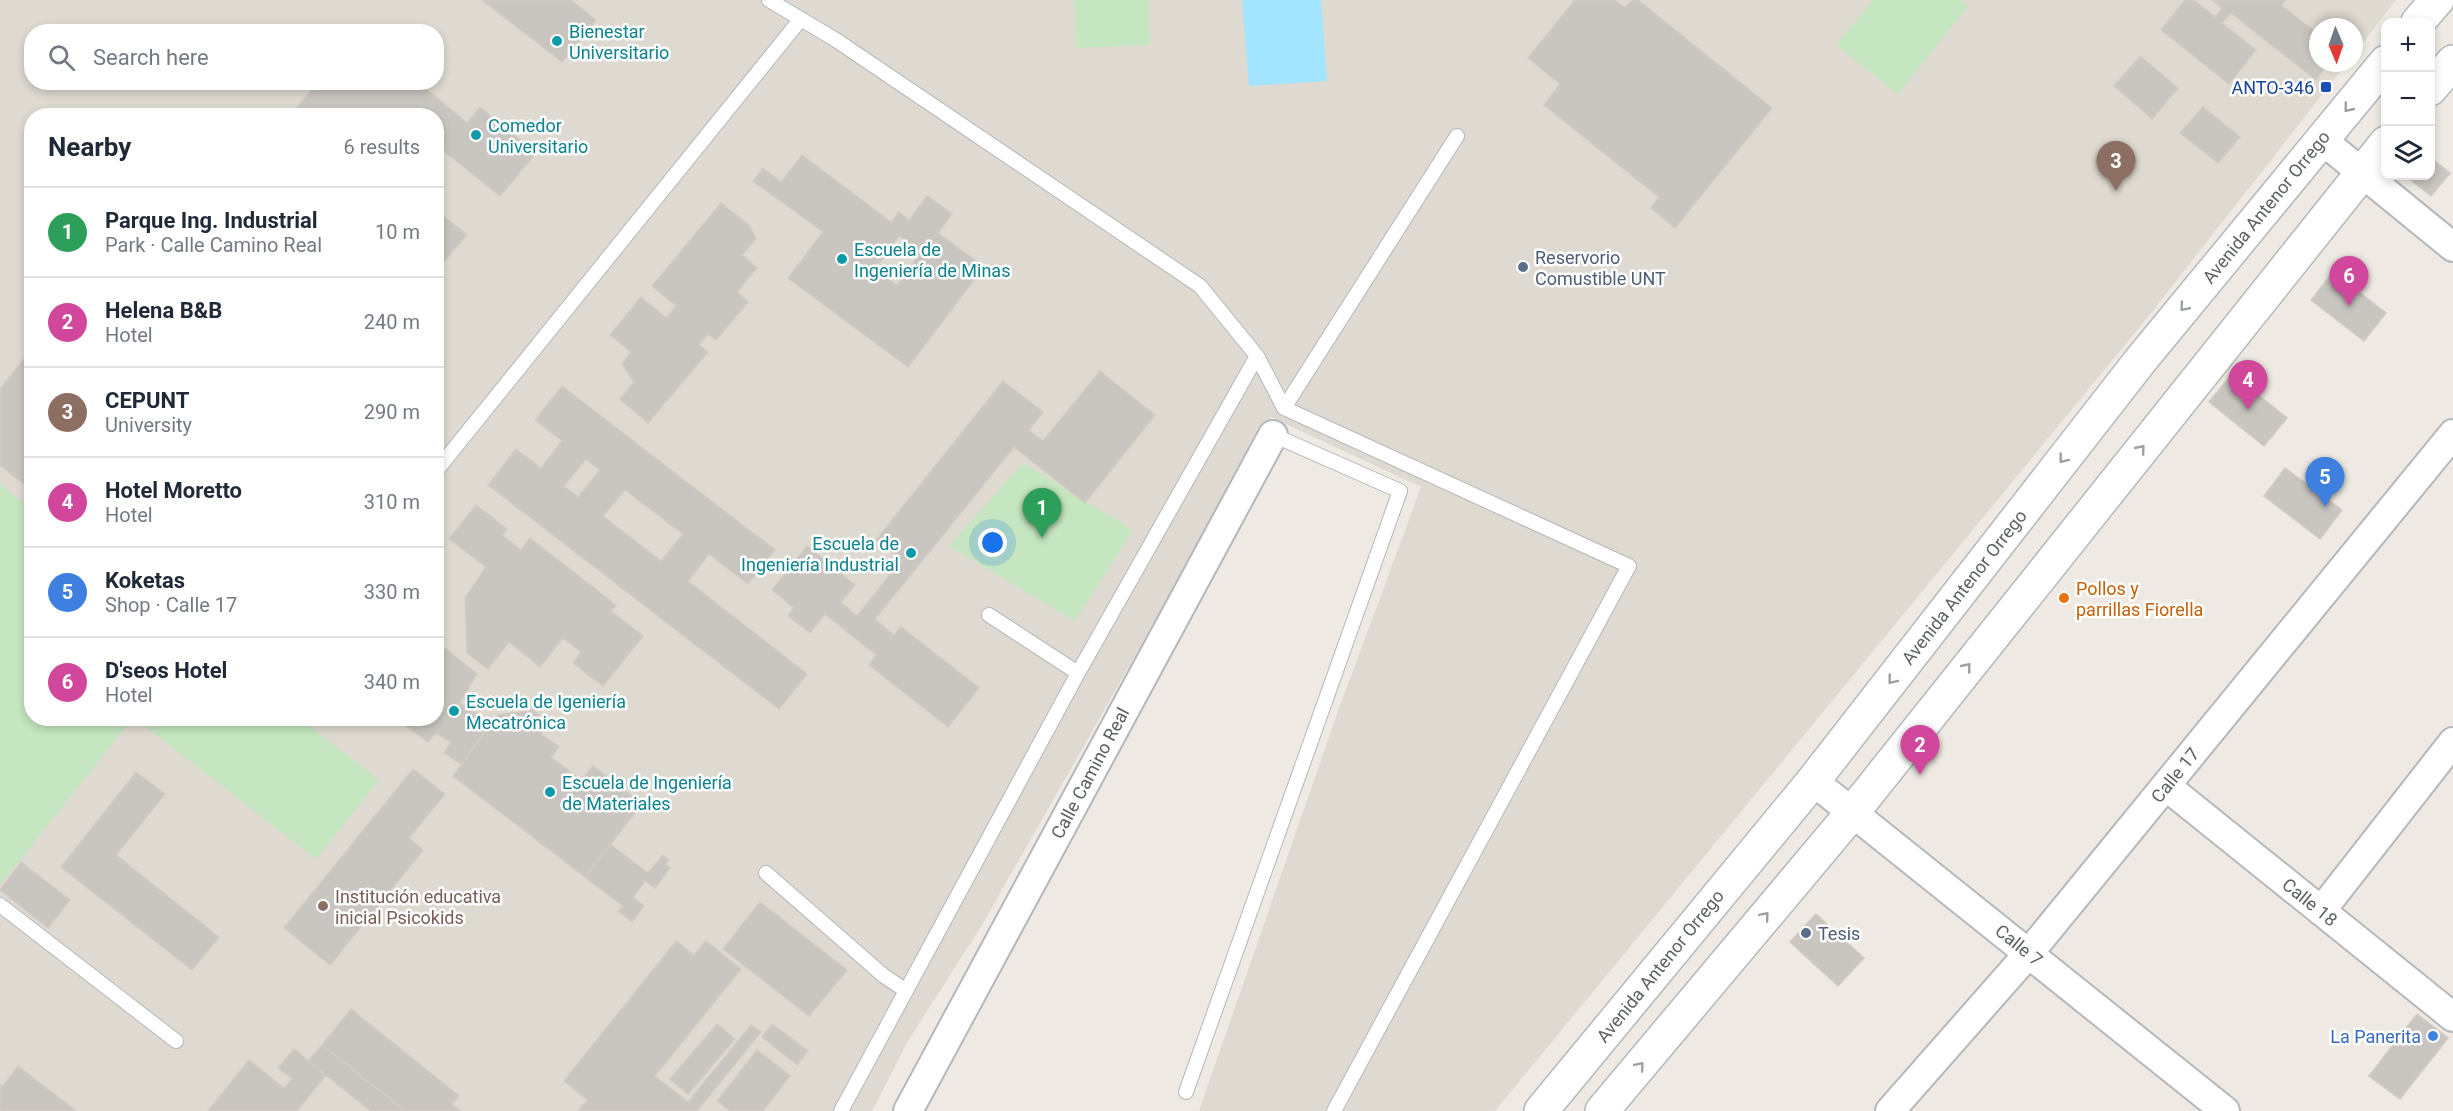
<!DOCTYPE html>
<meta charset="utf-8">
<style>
:root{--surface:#fff;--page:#f2f2f3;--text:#1f2937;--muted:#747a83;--line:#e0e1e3;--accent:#1a73e8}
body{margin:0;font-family:Roboto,sans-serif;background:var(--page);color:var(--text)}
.controls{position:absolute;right:18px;top:18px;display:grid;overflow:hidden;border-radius:12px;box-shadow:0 3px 9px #0003}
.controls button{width:54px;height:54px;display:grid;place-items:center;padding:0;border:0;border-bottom:2px solid var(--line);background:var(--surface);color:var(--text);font:30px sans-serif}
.compass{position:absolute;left:2309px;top:18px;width:54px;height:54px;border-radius:50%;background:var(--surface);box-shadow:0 3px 9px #0003;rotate:178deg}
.you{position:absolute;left:993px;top:543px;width:21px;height:21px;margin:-15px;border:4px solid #fff;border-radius:50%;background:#1a73e8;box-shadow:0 0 0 9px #1a73e833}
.badge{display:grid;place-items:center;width:39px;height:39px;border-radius:50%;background:var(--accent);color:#fff;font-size:20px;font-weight:700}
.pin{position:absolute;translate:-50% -50px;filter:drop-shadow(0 2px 3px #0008)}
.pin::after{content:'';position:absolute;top:32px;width:21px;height:18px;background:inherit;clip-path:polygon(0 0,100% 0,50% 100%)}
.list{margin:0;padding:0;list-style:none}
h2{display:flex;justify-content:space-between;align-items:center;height:78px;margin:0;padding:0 24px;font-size:26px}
h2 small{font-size:20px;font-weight:400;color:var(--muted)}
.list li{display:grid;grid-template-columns:39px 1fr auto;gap:18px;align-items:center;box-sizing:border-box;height:90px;padding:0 24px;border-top:2px solid var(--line)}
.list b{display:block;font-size:22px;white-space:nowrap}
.list p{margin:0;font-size:20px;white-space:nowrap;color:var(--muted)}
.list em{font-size:20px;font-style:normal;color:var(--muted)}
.icon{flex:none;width:33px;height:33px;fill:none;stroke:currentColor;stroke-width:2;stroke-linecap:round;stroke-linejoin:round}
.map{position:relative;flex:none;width:2453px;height:1111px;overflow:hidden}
.search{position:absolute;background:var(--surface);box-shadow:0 3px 9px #0003;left:24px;top:24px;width:420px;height:66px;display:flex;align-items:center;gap:15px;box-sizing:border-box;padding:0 21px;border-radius:24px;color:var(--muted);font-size:22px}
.panel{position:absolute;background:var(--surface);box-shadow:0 3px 9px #0003;left:24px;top:108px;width:420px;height:618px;border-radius:24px}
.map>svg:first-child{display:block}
</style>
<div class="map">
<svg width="2453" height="1111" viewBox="0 0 2453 1111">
<rect width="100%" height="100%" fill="#eeeae3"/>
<!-- education -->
<path fill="#dedad1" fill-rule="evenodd" d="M 0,0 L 2396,0 L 2354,54 L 2354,27 L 2318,27 L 2318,63 L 2347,63 L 2147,318 L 1495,1111 L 1199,1111 L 1337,714 L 1421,487 L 1271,417 L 982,925 L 908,1041 L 872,1111 L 0,1111 ZM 32,32 L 436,32 L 436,82 L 32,82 ZM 32,116 L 436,116 L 436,718 L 32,718 Z"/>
<!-- green -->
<path fill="#c5e6c0" d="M 1074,0 L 1149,0 L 1150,45 L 1076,48 Z
M 1873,0 L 1961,0 L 1968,6 L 1898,94 L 1836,45 Z
M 1023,463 L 1133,530 L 1075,621 L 949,546 Z
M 0,484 L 31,509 L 32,718 L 132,719 L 0,885 Z
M 136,719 L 300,719 L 379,780 L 316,859 Z"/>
<!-- water -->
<path fill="#a3e4ff" d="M 1242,0 L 1321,0 L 1327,81 L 1249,86 Z"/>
<!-- building -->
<path fill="#c9c5c0" stroke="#d3cbc2" stroke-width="1.5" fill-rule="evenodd" d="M 482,0 L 571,0 L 596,20 L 562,62 Z
M 1575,0 L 1615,0 L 1625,8 L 1632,0 L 1638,0 L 1772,108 L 1675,228 L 1651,208 L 1659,197 L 1544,105 L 1560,84 L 1528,58 Z
M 2185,0 L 2194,0 L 2215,17 L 2222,8 L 2212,0 L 2285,0 L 2281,5 L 2318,34 L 2318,63 L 2329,63 L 2316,80 L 2231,13 L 2222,23 L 2256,50 L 2229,84 L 2161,30 Z
M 2140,56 L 2178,88 L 2152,119 L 2114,86 Z
M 318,82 L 418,82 L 467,123 L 480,107 L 536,153 L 500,196 L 440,148 L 436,152 L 436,116 L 290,116 Z
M 2203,107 L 2240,137 L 2218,163 L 2180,133 Z
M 802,155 L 891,222 L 899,212 L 909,220 L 927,196 L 952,214 L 938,233 L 984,267 L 908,367 L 788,278 L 823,232 L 753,181 L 763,168 L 781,182 ZM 899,236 L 921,252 L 897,285 L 875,269 Z
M 2430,157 L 2450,173 L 2431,196 L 2406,176 L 2430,176 Z
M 721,203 L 749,225 L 756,239 L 742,255 L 757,268 L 737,292 L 748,302 L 716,340 L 708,334 L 699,345 L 708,352 L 648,423 L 620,399 L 634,382 L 622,364 L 631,352 L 610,335 L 641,297 L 666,318 L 676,306 L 652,286 Z
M 436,210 L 467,235 L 436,271 Z
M 2333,272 L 2386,313 L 2364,341 L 2311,300 Z
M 32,349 L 32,477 L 25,485 L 0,465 L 0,389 Z
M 1100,371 L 1155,415 L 1085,503 L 1014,447 L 875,619 L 894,635 L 901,627 L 979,688 L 948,727 L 869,665 L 876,655 L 825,614 L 810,633 L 788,616 L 794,608 L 772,590 L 807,546 L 855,585 L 841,602 L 857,616 L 902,560 L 876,540 L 1003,381 L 1043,412 L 1029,430 L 1043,441 Z
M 2232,374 L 2287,418 L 2264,446 L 2209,402 Z
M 562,386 L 775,550 L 748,584 L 709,554 L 688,581 L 807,674 L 779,709 L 488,485 L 516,449 L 541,468 L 562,441 L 535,420 ZM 586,459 L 600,470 L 578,497 L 564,486 ZM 625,490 L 683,534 L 661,561 L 603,516 Z
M 2285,468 L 2342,510 L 2320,539 L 2264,496 Z
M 476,505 L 507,529 L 502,535 L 521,550 L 530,538 L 616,605 L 611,611 L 643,636 L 603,686 L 573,663 L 581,652 L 563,638 L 540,667 L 509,642 L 488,669 L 467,653 L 465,598 L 486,567 L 449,539 Z
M 436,641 L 477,674 L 460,703 L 491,723 L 461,764 L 444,753 L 451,742 L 436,733 L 428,742 L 395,718 L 436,718 Z
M 533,710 L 550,723 L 541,734 L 559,747 L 551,757 L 581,780 L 593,766 L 642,804 L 585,877 L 453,776 L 498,715 Z
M 413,769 L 445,794 L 409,838 L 423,850 L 330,965 L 284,928 Z
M 136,772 L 165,794 L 116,855 L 219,937 L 192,970 L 61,867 Z
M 610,844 L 648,873 L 663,855 L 669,860 L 665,864 L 670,868 L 655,888 L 645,881 L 633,897 L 644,906 L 632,922 L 618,911 L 623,906 L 585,877 Z
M 21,862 L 70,900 L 48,928 L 0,890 Z
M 760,902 L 847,970 L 809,1016 L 723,949 Z
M 1816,914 L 1864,958 L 1838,986 L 1790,942 Z
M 676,941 L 694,955 L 706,941 L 741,969 L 655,1076 L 688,1102 L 751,1025 L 761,1032 L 697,1111 L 578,1111 L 587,1100 L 564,1081 Z
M 351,1009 L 459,1096 L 452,1104 L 461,1111 L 405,1111 L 322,1045 Z
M 2417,1014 L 2448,1038 L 2400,1099 L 2369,1076 Z
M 717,1024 L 735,1039 L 688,1094 L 670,1079 Z
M 772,1024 L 808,1051 L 797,1065 L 762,1037 Z
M 322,1045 L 405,1111 L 371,1111 L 308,1061 Z
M 294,1049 L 326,1075 L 297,1111 L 208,1111 L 249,1060 L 284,1088 L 292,1079 L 278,1068 Z
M 757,1050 L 790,1076 L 763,1111 L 730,1111 L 717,1101 Z
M 18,1066 L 76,1111 L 0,1111 L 0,1085 L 2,1087 Z"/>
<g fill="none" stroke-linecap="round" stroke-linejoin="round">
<!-- lane casing -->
<g stroke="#b4b7bb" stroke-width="16">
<path id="lane" d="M 769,0 L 836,40 L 1200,286 L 1257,356 L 1284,408 L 1629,566 L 1334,1111
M 1284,408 L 1457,136
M 436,471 L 800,20
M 989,615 L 1078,673
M 766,873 L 884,976 L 905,990
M 0,905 L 176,1041
M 1186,1092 L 1400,491 L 1273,435
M 841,1111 L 1078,673 L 1257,356"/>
</g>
<!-- street casing -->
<g stroke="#b4b7bb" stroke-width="32">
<path id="street" d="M 2322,140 L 2453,247
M 1813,781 L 2225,1111
M 2166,786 L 2453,1017
M 2321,911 L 2453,742
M 908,1111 L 1273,435
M 1890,1111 L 2029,953 L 2453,434"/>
</g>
<!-- secondary casing -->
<g stroke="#b3b8bb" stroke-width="36">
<path id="secondary" d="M 2418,22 L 2437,0
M 2430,89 L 2453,62
M 1541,1111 L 1813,781 L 2140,361 L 2386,62
M 1602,1111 L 1852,813 L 2386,143"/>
</g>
<!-- lane -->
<use href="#lane" stroke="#fff" stroke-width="14"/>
<!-- street -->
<use href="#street" stroke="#fff" stroke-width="28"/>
<!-- secondary -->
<use href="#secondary" stroke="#fff" stroke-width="33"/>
</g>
<!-- one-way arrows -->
<defs><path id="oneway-chevron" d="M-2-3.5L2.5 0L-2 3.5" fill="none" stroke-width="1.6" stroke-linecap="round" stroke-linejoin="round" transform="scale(1.5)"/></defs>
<g stroke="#9da0a2">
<use href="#oneway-chevron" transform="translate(2348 108) rotate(129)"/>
<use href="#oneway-chevron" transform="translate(2184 307) rotate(130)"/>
<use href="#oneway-chevron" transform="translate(2141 449) rotate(-51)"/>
<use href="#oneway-chevron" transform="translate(2063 459) rotate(128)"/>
<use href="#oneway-chevron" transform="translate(1967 667) rotate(-51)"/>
<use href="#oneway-chevron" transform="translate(1892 680) rotate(128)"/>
<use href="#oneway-chevron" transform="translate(1765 916) rotate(-50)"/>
<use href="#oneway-chevron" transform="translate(1640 1066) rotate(-50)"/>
</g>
<!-- markers -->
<g fill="#0f9aa8" stroke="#fff" stroke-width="2">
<circle cx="557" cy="41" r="6"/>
<circle cx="476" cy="135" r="6"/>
<circle cx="842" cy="259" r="6"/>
<circle cx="911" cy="553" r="6"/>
<circle cx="454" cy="711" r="6"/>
<circle cx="550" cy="792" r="6"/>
</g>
<rect fill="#1a4fb4" stroke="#fff" stroke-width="2" x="2320" y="81" width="12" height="12" rx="3"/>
<g fill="#5c6f8a" stroke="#fff" stroke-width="2">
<circle cx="1523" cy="267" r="6"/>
<circle cx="1806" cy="933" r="6"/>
</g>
<circle fill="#e8710a" stroke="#fff" stroke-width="2" cx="2064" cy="598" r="6"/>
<circle fill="#8d6e63" stroke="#fff" stroke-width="2" cx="323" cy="906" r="6"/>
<circle fill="#3f7fe0" stroke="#fff" stroke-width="2" cx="2433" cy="1036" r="6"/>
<g text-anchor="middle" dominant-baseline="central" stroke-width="5" stroke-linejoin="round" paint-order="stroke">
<!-- culture labels -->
<g font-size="18" fill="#0d838f" stroke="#fff" text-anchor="start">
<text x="569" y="31">Bienestar<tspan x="569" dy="21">Universitario</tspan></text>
<text x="488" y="125">Comedor<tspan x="488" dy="21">Universitario</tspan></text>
<text x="854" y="249">Escuela de<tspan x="854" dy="21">Ingeniería de Minas</tspan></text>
<text x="899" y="543" text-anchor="end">Escuela de<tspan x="899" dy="21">Ingeniería Industrial</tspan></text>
<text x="466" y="701">Escuela de Igeniería<tspan x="466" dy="21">Mecatrónica</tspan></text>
<text x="562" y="782">Escuela de Ingeniería<tspan x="562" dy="21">de Materiales</tspan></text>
</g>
<!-- transit labels -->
<g font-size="18" fill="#164399" stroke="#fff" text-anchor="end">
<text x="2314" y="87">ANTO-346</text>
</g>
<!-- street labels -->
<g font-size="18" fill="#5c6164" stroke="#fff">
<text transform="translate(2266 207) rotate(-51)">Avenida Antenor Orrego</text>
<text transform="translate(1964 587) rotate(-52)">Avenida Antenor Orrego</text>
<text transform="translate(1090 773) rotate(-62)">Calle Camino Real</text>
<text transform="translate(2175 775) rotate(-51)">Calle 17</text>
<text transform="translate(2310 902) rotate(39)">Calle 18</text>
<text transform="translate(2019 945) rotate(39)">Calle 7</text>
<text transform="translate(1660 966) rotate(-51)">Avenida Antenor Orrego</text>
</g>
<!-- service labels -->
<g font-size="18" fill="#4e5e75" stroke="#fff" text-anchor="start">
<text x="1535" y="257">Reservorio<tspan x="1535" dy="21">Comustible UNT</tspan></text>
<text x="1818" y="933">Tesis</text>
</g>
<!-- food labels -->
<g font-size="18" fill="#c56008" stroke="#fff" text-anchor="start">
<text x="2076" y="588">Pollos y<tspan x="2076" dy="21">parrillas Fiorella</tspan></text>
</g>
<!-- education labels -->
<g font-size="18" fill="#785e54" stroke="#fff" text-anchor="start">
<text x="335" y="896">Institución educativa<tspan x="335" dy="21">inicial Psicokids</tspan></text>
</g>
<!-- shop labels -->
<g font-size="18" fill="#366cbe" stroke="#fff" text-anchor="end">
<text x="2421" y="1036">La Panerita</text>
</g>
</g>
</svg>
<div class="controls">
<button>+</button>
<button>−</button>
<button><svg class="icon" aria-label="layers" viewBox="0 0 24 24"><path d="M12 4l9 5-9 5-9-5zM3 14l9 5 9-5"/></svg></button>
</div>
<svg class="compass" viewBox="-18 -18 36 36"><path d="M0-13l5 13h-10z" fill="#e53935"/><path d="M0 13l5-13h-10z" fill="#747a83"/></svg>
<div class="you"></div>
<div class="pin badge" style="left:1042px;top:538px;background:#2e9e5b">1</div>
<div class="pin badge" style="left:1920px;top:775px;background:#d1479c">2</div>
<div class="pin badge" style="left:2116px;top:191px;background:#8d6e63">3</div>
<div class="pin badge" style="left:2248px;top:410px;background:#d1479c">4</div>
<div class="pin badge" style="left:2325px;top:507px;background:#3f7fe0">5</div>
<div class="pin badge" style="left:2349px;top:306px;background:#d1479c">6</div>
<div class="search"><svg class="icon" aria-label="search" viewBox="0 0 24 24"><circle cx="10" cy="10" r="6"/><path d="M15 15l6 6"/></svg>Search here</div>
<section class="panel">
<h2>Nearby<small>6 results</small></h2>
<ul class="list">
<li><span class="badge" style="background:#2e9e5b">1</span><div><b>Parque Ing. Industrial</b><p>Park · Calle Camino Real</p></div><em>10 m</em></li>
<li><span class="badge" style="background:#d1479c">2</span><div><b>Helena B&amp;B</b><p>Hotel</p></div><em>240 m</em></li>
<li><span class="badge" style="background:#8d6e63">3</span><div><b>CEPUNT</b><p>University</p></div><em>290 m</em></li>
<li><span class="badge" style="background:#d1479c">4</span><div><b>Hotel Moretto</b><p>Hotel</p></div><em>310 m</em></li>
<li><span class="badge" style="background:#3f7fe0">5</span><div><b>Koketas</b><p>Shop · Calle 17</p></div><em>330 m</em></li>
<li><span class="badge" style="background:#d1479c">6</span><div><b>D'seos Hotel</b><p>Hotel</p></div><em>340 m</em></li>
</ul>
</section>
</div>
